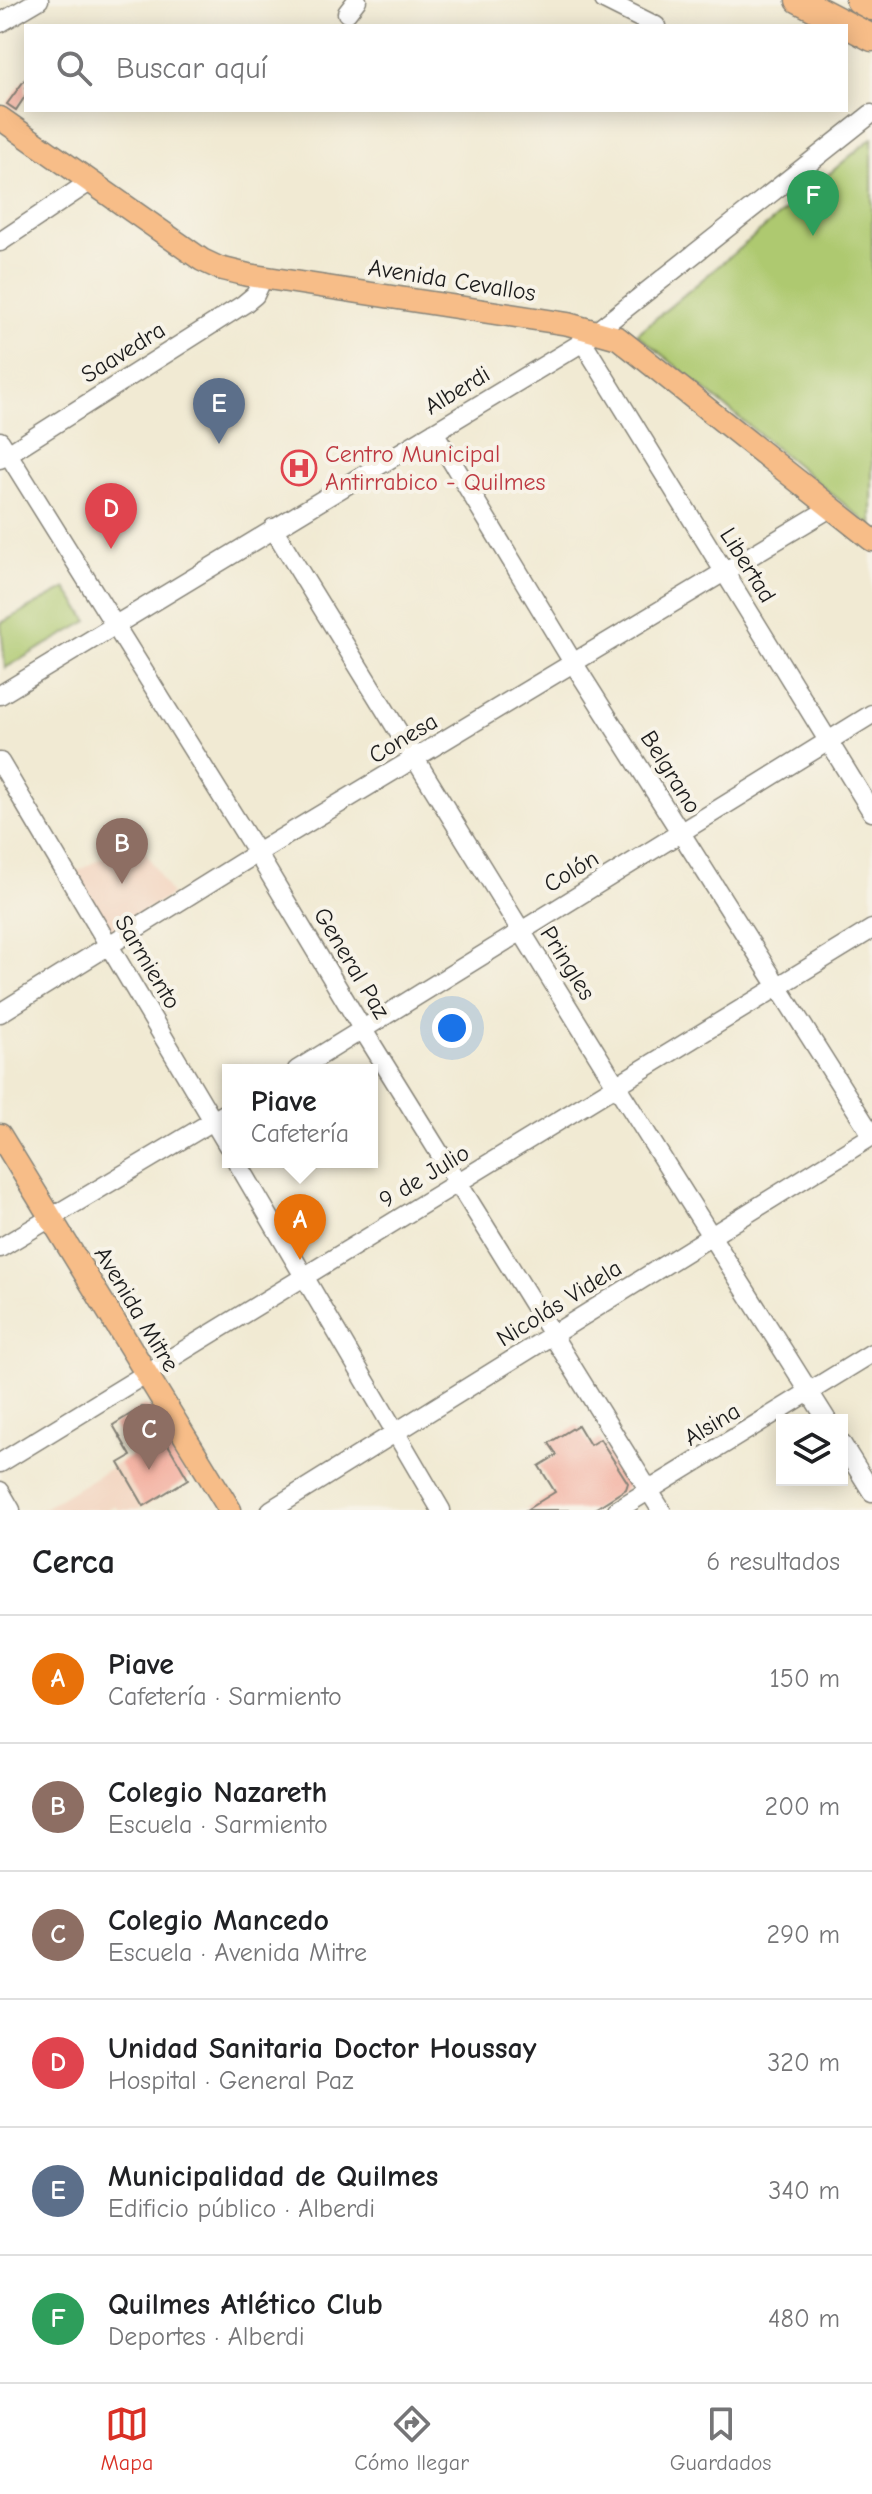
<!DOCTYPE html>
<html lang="es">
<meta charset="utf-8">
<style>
:root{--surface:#fff;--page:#f6f6f6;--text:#202124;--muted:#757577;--line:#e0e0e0;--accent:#d93025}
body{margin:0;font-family:"Comic Neue",sans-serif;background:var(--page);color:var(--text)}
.controls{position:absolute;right:24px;bottom:24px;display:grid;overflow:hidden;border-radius:0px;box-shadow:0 4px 20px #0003}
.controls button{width:72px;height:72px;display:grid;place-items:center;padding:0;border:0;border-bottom:2px solid var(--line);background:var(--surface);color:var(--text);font:40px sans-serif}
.you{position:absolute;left:452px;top:1028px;width:28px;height:28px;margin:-20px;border:6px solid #fff;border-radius:50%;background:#1a73e8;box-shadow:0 0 0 12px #1a73e833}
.badge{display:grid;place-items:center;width:52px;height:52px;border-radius:50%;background:var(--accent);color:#fff;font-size:26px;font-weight:700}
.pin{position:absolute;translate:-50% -66px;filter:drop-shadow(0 2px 4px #0008)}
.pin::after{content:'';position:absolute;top:42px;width:28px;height:24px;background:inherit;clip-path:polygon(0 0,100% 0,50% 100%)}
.popup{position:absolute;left:222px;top:1064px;width:156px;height:104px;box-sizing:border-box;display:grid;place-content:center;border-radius:0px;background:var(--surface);filter:drop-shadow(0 2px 6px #0005);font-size:26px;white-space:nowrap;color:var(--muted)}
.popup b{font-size:30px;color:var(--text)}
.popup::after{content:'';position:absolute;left:50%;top:100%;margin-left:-16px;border:16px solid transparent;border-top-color:var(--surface)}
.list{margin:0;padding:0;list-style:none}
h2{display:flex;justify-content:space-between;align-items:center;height:104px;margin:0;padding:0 32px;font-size:34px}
h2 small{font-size:26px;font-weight:400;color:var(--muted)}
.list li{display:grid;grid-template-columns:52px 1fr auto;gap:24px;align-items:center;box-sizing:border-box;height:128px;padding:0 32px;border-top:2px solid var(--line)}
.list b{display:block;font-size:30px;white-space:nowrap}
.list p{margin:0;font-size:26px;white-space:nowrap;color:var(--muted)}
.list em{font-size:26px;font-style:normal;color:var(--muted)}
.icon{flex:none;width:44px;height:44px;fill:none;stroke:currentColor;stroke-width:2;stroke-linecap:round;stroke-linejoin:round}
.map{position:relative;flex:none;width:872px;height:1510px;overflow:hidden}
.search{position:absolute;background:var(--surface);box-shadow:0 4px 20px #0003;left:24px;right:24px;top:24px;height:88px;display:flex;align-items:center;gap:20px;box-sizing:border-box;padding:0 28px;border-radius:0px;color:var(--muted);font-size:30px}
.sheet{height:872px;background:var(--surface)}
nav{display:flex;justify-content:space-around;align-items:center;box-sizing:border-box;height:112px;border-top:2px solid var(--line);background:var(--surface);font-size:22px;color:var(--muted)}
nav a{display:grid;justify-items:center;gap:4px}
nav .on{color:var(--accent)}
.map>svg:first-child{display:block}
</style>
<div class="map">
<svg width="872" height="1510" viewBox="0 0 872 1510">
<rect width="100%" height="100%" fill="#f7f3e8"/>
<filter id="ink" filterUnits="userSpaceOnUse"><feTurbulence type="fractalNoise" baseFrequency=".0125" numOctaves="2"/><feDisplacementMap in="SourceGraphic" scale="16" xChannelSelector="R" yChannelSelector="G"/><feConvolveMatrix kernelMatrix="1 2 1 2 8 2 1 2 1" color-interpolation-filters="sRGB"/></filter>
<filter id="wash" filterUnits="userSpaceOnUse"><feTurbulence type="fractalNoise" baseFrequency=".006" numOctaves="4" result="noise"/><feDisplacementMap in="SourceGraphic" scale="32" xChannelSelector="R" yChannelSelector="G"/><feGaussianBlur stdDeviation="1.8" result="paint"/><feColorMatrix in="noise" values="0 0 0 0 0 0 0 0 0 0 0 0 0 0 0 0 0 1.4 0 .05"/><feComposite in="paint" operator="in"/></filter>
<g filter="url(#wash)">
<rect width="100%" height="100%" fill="#f1ead3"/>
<!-- built -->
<path fill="#f3d4bf" d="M 137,837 L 171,895 L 108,932 L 73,874 Z
M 167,1434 L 194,1476 L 137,1510 L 118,1510 L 115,1505 L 106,1510 L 41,1510 Z"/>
<!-- green -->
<path fill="#aec970" stroke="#657246" stroke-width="2" d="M 872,138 L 872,527 L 637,334 Z
M 66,588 L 88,621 L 5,668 L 1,623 Z"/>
<g id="blocks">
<!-- building -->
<path fill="#f3a898" d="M 26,78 L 26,95 L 16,110 L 7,104 Z
M 142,1407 L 150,1408 L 157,1418 L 167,1434 L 163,1436 L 188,1479 L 144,1506 L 119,1463 L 131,1456 L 113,1425 Z
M 578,1425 L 590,1445 L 600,1439 L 628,1483 L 626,1489 L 593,1510 L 526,1510 L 555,1492 L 539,1466 L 557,1455 L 549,1443 Z"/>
</g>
</g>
<g filter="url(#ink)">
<use href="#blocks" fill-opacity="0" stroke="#868378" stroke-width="2"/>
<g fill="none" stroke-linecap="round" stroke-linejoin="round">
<!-- minor casing -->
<g stroke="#868378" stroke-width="21">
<path id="minor" d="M 604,0 L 656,26
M 347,13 L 357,0
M 0,23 L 39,0
M 0,242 L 91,181
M 583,342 L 872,812
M 434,432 L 574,664 L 872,1135
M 0,441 L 257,853 L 363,1030 L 661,1510
M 0,459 L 244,304 L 255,295 L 263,278
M 273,528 L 616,1085 L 827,1420
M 0,695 L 583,342 L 871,114
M 0,762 L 228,1146
M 0,1013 L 257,853 L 832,507
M 297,1070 L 872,714
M 237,1162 L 441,1510
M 0,1248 L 228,1112
M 842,1444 L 872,1492
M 0,1463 L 872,929
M 0,1491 L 11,1510
M 271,1510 L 872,1136
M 617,1510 L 872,1353"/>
</g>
<!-- major casing -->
<g stroke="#868378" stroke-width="25">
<path id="major" d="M 0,118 L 202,260 L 219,268 L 248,275 L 568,324 L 618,338 L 872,540
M 0,1135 L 230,1510"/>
</g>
<!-- highway casing -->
<g stroke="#868378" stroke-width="29">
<path id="highway" d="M 799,0 L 872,38
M 859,0 L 872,7"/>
</g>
<!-- minor -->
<use href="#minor" stroke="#fff" stroke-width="18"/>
<!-- major -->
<use href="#major" stroke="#f7bd88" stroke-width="22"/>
<!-- highway -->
<use href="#highway" stroke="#f7bd88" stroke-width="26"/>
</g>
</g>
<!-- icons -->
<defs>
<g id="hospital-ring" transform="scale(1.8)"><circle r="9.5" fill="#f7f3e8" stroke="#e0444e" stroke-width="1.5"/><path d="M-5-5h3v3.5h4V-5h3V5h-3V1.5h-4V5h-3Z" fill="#e0444e"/></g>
</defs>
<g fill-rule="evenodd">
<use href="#hospital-ring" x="299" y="468"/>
</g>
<g text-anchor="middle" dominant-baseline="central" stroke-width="8" stroke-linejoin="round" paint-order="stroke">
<!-- street labels -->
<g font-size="24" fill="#1c1c1c" stroke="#f7f3e8">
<text transform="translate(452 280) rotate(9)">Avenida Cevallos</text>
<text transform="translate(123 352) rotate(-32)">Saavedra</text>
<text transform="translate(457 390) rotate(-31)">Alberdi</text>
<text transform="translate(748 565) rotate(58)">Libertad</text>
<text transform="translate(403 738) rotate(-31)">Conesa</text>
<text transform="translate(671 772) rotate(58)">Belgrano</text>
<text transform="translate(571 871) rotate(-31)">Colón</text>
<text transform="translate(148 962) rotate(59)">Sarmiento</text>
<text transform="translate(352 963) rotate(59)">General Paz</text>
<text transform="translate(568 963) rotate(58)">Pringles</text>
<text transform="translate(424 1176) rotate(-31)">9 de Julio</text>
<text transform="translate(559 1303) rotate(-32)">Nicolás Videla</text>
<text transform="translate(137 1309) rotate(59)">Avenida Mitre</text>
<text transform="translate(712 1424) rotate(-31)">Alsina</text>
</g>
<!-- health labels -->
<g font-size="24" fill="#be3a42" stroke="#f7f3e8" text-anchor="start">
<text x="325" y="454">Centro Municipal<tspan x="325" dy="28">Antirrabico - Quilmes</tspan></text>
</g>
</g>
</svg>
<div class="controls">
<button><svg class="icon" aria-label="layers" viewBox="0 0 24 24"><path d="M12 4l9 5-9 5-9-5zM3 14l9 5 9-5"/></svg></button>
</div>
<div class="you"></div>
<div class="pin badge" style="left:300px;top:1260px;background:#e8710a">A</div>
<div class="popup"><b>Piave</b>Cafetería</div>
<div class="pin badge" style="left:122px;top:884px;background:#8d6e63">B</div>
<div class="pin badge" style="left:149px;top:1470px;background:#8d6e63">C</div>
<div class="pin badge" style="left:111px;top:549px;background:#e0444e">D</div>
<div class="pin badge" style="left:219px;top:444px;background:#5c6f8a">E</div>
<div class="pin badge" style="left:813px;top:236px;background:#2e9e5b">F</div>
<div class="search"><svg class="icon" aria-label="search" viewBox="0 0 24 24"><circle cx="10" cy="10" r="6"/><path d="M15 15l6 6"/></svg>Buscar aquí</div>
</div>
<section class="sheet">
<h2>Cerca<small>6 resultados</small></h2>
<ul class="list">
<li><span class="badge" style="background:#e8710a">A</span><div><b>Piave</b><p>Cafetería · Sarmiento</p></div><em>150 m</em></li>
<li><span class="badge" style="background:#8d6e63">B</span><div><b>Colegio Nazareth</b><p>Escuela · Sarmiento</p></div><em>200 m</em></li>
<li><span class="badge" style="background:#8d6e63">C</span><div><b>Colegio Mancedo</b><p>Escuela · Avenida Mitre</p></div><em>290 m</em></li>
<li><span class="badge" style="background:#e0444e">D</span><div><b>Unidad Sanitaria Doctor Houssay</b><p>Hospital · General Paz</p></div><em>320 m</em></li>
<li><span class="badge" style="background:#5c6f8a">E</span><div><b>Municipalidad de Quilmes</b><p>Edificio público · Alberdi</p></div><em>340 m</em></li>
<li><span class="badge" style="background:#2e9e5b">F</span><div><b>Quilmes Atlético Club</b><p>Deportes · Alberdi</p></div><em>480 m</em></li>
</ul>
</section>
<nav>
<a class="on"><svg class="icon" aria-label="map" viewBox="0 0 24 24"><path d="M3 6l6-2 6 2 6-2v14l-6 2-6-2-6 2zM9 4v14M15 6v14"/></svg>Mapa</a>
<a><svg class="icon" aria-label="directions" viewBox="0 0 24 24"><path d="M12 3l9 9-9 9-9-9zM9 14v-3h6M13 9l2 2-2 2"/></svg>Cómo llegar</a>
<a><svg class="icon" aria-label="saved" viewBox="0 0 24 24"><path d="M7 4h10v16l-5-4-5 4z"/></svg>Guardados</a>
</nav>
